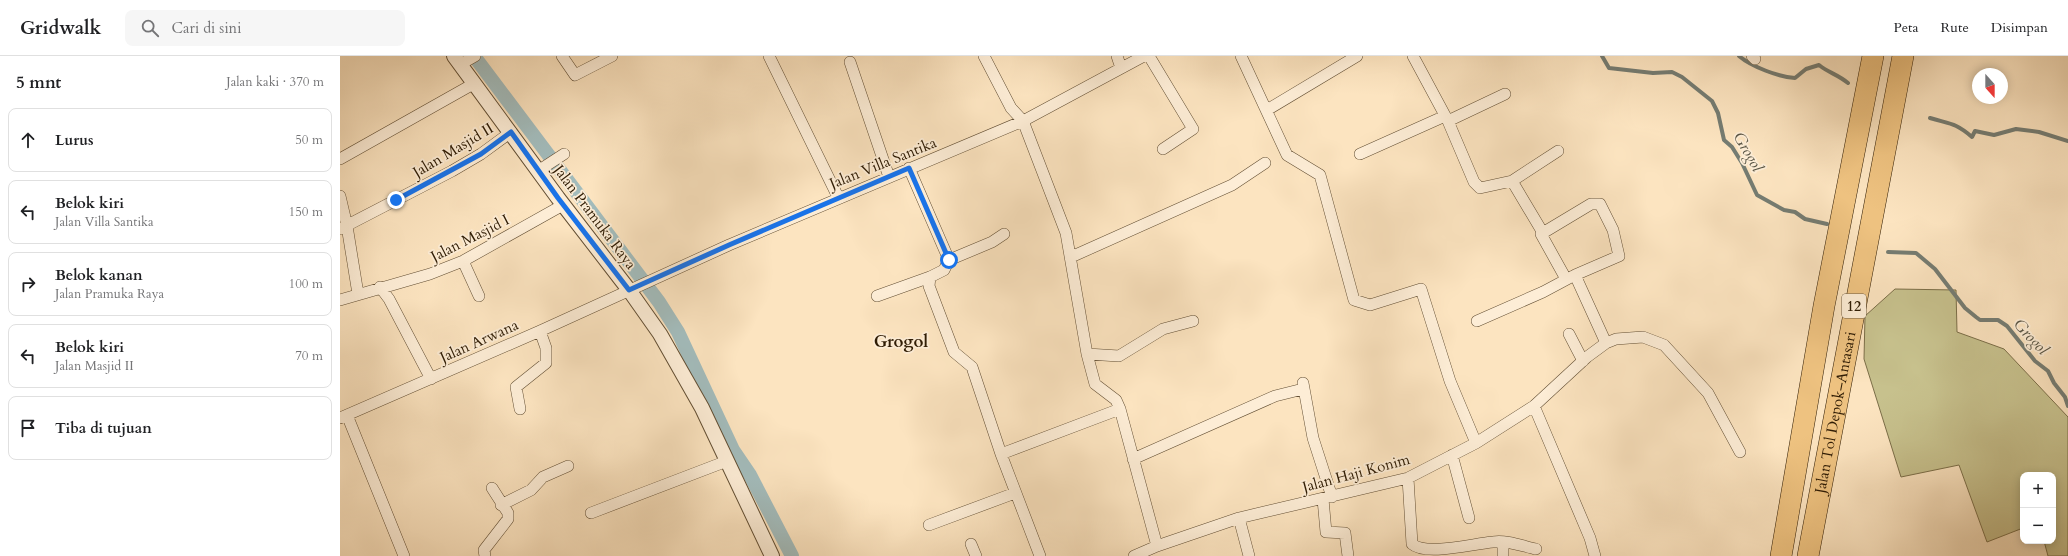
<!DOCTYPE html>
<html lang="id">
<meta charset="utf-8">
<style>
:root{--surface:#fff;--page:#f6f6f6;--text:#202124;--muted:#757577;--line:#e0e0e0}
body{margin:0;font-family:Cardo,serif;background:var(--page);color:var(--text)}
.controls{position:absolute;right:12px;bottom:12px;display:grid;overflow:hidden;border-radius:8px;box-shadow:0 2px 10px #0003}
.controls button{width:36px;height:36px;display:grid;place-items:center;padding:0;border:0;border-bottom:1px solid var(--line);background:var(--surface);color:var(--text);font:20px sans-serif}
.compass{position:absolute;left:1632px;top:12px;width:36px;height:36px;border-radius:50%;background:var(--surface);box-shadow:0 2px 10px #0003;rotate:159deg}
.stop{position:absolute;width:12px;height:12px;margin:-9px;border:3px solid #1a73e8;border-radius:50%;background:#fff}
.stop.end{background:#1a73e8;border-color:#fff;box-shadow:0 1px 4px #0008}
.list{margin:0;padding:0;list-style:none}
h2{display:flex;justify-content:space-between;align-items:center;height:52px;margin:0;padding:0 16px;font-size:17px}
h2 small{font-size:13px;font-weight:400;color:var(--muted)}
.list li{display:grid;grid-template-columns:26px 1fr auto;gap:12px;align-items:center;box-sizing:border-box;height:64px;margin:0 8px 8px;padding:0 8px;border:1px solid var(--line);border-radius:8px}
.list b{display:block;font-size:15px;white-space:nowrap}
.list p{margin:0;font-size:13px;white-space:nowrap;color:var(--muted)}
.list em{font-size:13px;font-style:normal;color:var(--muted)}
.icon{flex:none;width:22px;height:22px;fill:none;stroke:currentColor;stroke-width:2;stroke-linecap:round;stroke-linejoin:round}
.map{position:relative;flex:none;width:1728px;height:500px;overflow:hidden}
header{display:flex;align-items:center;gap:24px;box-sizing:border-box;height:56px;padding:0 20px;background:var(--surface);border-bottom:1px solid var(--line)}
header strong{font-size:19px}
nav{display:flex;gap:22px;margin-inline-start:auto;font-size:14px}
.search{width:280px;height:36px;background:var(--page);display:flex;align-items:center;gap:10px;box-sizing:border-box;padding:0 14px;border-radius:8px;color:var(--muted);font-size:15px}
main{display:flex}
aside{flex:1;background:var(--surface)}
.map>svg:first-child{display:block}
</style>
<header>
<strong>Gridwalk</strong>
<div class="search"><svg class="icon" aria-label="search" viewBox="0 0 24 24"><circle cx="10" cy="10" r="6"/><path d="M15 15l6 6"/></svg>Cari di sini</div>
<nav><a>Peta</a><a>Rute</a><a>Disimpan</a></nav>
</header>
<main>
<aside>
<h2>5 mnt<small>Jalan kaki · 370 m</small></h2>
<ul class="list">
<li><svg class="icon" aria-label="ahead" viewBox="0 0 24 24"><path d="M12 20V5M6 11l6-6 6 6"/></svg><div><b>Lurus</b></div><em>50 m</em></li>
<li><svg class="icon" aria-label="left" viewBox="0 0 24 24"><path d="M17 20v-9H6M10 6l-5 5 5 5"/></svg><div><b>Belok kiri</b><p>Jalan Villa Santika</p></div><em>150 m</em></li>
<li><svg class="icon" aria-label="right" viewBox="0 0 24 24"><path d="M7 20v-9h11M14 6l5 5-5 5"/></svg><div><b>Belok kanan</b><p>Jalan Pramuka Raya</p></div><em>100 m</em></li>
<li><svg class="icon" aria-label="left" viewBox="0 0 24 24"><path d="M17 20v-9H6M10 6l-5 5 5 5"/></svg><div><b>Belok kiri</b><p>Jalan Masjid II</p></div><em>70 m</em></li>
<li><svg class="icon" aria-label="arrive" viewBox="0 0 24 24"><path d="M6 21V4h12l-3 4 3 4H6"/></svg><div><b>Tiba di tujuan</b></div></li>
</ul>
</aside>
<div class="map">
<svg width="1728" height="500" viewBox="0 0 1728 500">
<rect width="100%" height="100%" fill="#fce4c0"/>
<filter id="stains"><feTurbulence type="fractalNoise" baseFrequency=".005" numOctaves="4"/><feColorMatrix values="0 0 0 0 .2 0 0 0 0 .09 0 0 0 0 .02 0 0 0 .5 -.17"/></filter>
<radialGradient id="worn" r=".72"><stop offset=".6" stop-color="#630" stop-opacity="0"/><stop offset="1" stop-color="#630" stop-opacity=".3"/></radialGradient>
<!-- green -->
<path fill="#c7c18d" stroke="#7b6e48" d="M 1555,233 L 1616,234 L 1617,276 L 1664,293 L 1728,361 L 1728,500 L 1708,500 L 1704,485 L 1713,485 L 1713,419 L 1683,419 L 1683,472 L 1647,486 L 1619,409 L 1561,421 L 1524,303 L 1525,260 Z"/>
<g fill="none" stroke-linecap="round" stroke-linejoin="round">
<!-- stream -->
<path stroke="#757c72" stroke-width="4" d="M 1262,0 L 1269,12 L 1313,17 L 1332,16 L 1342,21 L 1372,45 L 1378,57 L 1384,84 L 1392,91 L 1402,107 L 1417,139 L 1444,154 L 1455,156 L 1465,163 L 1487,168
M 1399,0 C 1412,11 1439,21 1455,22 L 1466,13 L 1479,9 C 1489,17 1497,18 1508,27
M 1590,62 C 1609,68 1615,66 1632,81 L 1635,75 L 1654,79 L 1676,73 L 1699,76 L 1728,85
M 1548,196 L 1576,197 L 1595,213 L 1625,252 L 1636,261 L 1640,264 L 1658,264 L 1667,270 L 1695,305 L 1708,315 L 1714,327 L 1725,341 L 1728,350"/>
<!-- canal -->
<path stroke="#a3bcbc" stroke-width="14" d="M 134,0 L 319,246 L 338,276 L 393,394 L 410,419 L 452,500"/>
<!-- minor casing -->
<g stroke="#624e33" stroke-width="12">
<path id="minor" d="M 222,0 L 235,19 L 272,0
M 429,0 L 498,141
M 644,0 L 671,52 L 683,65 L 726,177 L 747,298 L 755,328 L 776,344 L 780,353 L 817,490
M 777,0 L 781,12
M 809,0 L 853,73 L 823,93
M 901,0 L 947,99 L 980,119 L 1014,244 L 1030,249 L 1081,233 L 1110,325 L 1136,387
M 1073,0 L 1108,65 L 1134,126 L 1140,132 L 1172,125 L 1218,95
M 1412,0 L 1415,3
M 510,6 L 549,121
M 121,8 L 135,0
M 927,54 L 1017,0
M 1108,65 L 1165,38
M 1020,98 L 1105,60
M 0,103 L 135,27
M 569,112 L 609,204 L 604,214 L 590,221 L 589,230 L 614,296 L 632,311 L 661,398 L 700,500
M 198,115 L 224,98
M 1172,125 L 1203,177
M 0,140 L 7,170 L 18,238
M 0,173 L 112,115 L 141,98 L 171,76
M 731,201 L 892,129 L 925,107
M 609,204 L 652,186 L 664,178
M 123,205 L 139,240
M 1226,223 L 1201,178 L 1251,148 L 1260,148 L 1273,174 L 1279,200 L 1235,219 L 1266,287
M 40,231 L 49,243 L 91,323
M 537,240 L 590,221
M 0,244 L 90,218 L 123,205 L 223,149
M 1137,265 L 1203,236 L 1233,220
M 1229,278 L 1243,305
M 747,298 L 779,300 L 823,273 L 853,265
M 963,327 L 973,382 L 992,441
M 1194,350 L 1250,482 L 1255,500
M 180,353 L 176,331 L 206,307 L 206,292 L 200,275
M 7,359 L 64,500
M 0,362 L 200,275 L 389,189 L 683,65 L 804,0
M 661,398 L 780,353
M 1112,399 L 1129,462
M 793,403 L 935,340 L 963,333
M 1068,422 L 1072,488 C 1086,500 1131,488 1153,486 C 1167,484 1182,490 1196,493
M 983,443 L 986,476 L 1005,477 L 1008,500
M 161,449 L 191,434 L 203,421 L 228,410
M 251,457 L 387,405
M 899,462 L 909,500
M 589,469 L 675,437
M 631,488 L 636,500
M 145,500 L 144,494 L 168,463 L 168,457 L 152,432
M 794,500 L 817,490 L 899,462 L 1068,422 L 1136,387 L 1194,350 L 1247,301 L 1266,287 L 1276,283 L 1303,281 L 1324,289 L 1368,337 L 1400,396
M 1163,500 L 1163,486"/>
</g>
<!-- tertiary casing -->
<g stroke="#624e33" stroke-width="16">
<path id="tertiary" d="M 114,0 L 218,142 L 289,234 L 320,278 L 362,352 L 432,500"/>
</g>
<!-- motorway casing -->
<g stroke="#2f1c04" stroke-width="22">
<g id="motorway">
<path d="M 1441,500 L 1484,250 L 1533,0"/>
<path id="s1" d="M 1468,500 L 1563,0"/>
</g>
</g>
<!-- minor -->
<use href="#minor" stroke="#fdedd6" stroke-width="11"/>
<!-- tertiary -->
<use href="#tertiary" stroke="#fdedd6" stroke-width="14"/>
<!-- motorway -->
<use href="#motorway" stroke="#eec280" stroke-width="21"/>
</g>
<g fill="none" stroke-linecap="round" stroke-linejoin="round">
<!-- route -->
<path stroke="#1a73e8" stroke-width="5" d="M 56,144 L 141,98 L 171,76 L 218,142 L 289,234 L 389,189 L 569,112 L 609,204"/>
</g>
<g text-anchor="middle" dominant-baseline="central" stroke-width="3.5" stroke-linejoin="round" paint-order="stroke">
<!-- shield labels -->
<rect fill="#fdedd6" stroke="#6d5b43" stroke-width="1" x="1502" y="238" width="24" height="24" rx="3"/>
<g font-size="14" font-weight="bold" fill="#2f1c04">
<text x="1514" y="250">12</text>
</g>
<!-- street labels -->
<g font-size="15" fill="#2f1c04" stroke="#fdedd6">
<text transform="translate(113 94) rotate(-31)">Jalan Masjid II</text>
<text transform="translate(543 107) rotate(-22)">Jalan Villa Santika</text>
<text transform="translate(255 161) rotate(53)">Jalan Pramuka Raya</text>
<text transform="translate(130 182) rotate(-27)">Jalan Masjid I</text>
<text transform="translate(139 285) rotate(-24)">Jalan Arwana</text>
<text stroke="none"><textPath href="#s1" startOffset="146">Jalan Tol Depok–Antasari</textPath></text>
<text transform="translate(1016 417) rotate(-15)">Jalan Haji Konim</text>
</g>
<!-- water labels -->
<g font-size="16" font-style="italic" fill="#585444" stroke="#fdedd6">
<text transform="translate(1408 96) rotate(60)">Grogol</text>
<text transform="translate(1691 281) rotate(47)">Grogol</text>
</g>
<!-- quarter labels -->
<g font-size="17" font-weight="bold" fill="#2f1c04" stroke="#fdedd6">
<text x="561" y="285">Grogol</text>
</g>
</g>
<rect width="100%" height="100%" filter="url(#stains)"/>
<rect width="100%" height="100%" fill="url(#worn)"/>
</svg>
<div class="controls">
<button>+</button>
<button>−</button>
</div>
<svg class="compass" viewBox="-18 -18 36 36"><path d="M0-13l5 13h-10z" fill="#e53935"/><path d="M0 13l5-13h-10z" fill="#757577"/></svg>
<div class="stop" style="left:609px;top:204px"></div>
<div class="stop end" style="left:56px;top:144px"></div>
</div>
</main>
